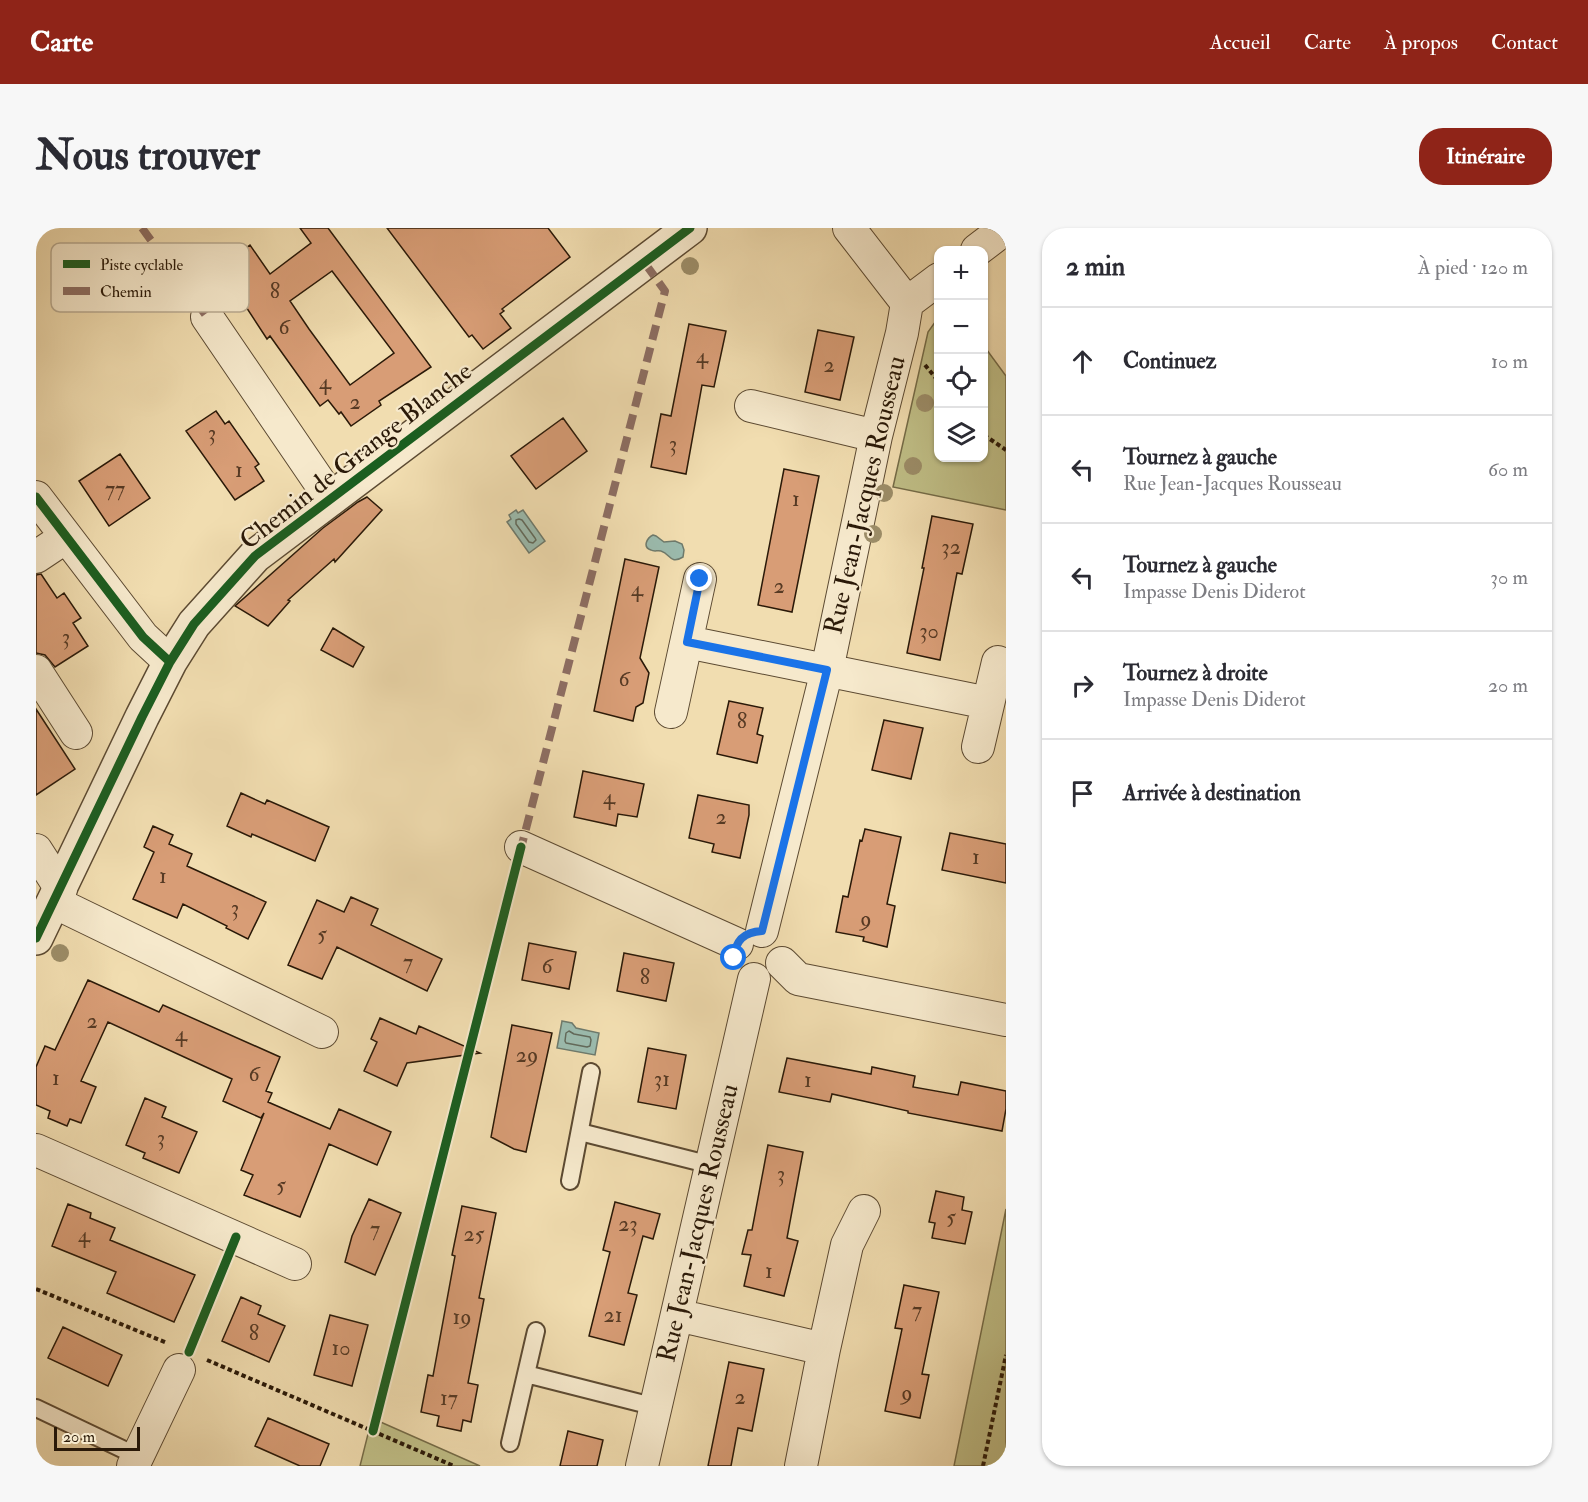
<!DOCTYPE html>
<html lang="fr">
<meta charset="utf-8">
<style>
:root{--surface:#fff;--page:#f7f7f7;--text:#2b2b33;--muted:#7c7c81;--line:#e1e1e2;--accent:#8f2418}
body{margin:0;font-family:"IM FELL Double Pica",serif;background:var(--page);color:var(--text)}
.controls{position:absolute;right:18px;top:18px;display:grid;overflow:hidden;border-radius:12px;box-shadow:0 2px 4px #0004}
.controls button{width:54px;height:54px;display:grid;place-items:center;padding:0;border:0;border-bottom:2px solid var(--line);background:var(--surface);color:var(--text);font:30px sans-serif}
.scale{position:absolute;left:18px;bottom:15px;width:86px;box-sizing:border-box;padding-left:6px;border:3px solid #2a1908;border-top:0;font-size:16px;line-height:21px;white-space:nowrap;color:#2a1908;-webkit-text-stroke:4px #f6e9cc;paint-order:stroke}
.stop{position:absolute;width:18px;height:18px;margin:-14px;border:4px solid #1a73e8;border-radius:50%;background:#fff}
.stop.end{background:#1a73e8;border-color:#fff;box-shadow:0 2px 6px #0008}
.list{margin:0;padding:0;list-style:none}
h2{display:flex;justify-content:space-between;align-items:center;height:78px;margin:0;padding:0 24px;font-size:26px}
h2 small{font-size:20px;font-weight:400;color:var(--muted)}
.list li{display:grid;grid-template-columns:39px 1fr auto;gap:18px;align-items:center;box-sizing:border-box;height:108px;padding:0 24px;border-top:2px solid var(--line)}
.list b{display:block;font-size:22px;white-space:nowrap}
.list p{margin:0;font-size:20px;white-space:nowrap;color:var(--muted)}
.list em{font-size:20px;font-style:normal;color:var(--muted)}
.icon{flex:none;width:33px;height:33px;fill:none;stroke:currentColor;stroke-width:2;stroke-linecap:round;stroke-linejoin:round}
.map{position:relative;flex:none;width:970px;height:1238px;overflow:hidden;border-radius:24px}
header{display:flex;align-items:center;gap:36px;box-sizing:border-box;height:84px;padding:0 30px;background:var(--accent);color:#fff}
header strong{font-size:28px}
nav{display:flex;gap:33px;margin-inline-start:auto;font-size:21px}
.intro{display:flex;align-items:center;justify-content:space-between;box-sizing:border-box;height:144px;padding:0 36px}
h1{margin:0;font-size:42px}
.button{padding:15px 27px;border-radius:24px;background:var(--accent);color:#fff;font-size:21px;font-weight:700}
main{display:flex;gap:36px;padding:0 36px}
aside{flex:1;background:var(--surface);border-radius:24px;box-shadow:0 2px 4px #0004}
.map>svg:first-child{display:block}
</style>
<header>
<strong>Carte</strong>
<nav><a>Accueil</a><a>Carte</a><a>À propos</a><a>Contact</a></nav>
</header>
<div class="intro"><h1>Nous trouver</h1><a class="button">Itinéraire</a></div>
<main>
<div class="map">
<svg width="970" height="1238" viewBox="0 0 970 1238">
<rect width="100%" height="100%" fill="#f1ddb0"/>
<filter id="stains"><feTurbulence type="fractalNoise" baseFrequency=".00333" numOctaves="4"/><feColorMatrix values="0 0 0 0 .2 0 0 0 0 .09 0 0 0 0 .02 0 0 0 .5 -.17"/></filter>
<radialGradient id="worn" r=".72"><stop offset=".6" stop-color="#630" stop-opacity="0"/><stop offset="1" stop-color="#630" stop-opacity=".3"/></radialGradient>
<!-- green -->
<path fill="#c0bf87" stroke="#756c48" stroke-width="1.5" d="M 902,90 L 903,230 L 948,230 L 948,118 L 970,148 L 970,282 L 857,259 L 892,104 Z
M 970,981 L 970,1220 L 966,1238 L 918,1238 Z
M 336,1190 L 340,1192 L 444,1238 L 324,1238 Z"/>
<!-- water -->
<path fill="#9bbbae" stroke="#6e7a6c" stroke-width="1.5" d="M 480,282 L 482,285 L 487,282 L 509,313 L 493,325 L 471,294 L 475,291 L 473,287 Z
M 617,307 L 620,308 L 628,314 L 639,313 L 646,316 L 648,322 L 647,329 C 634,337 635,326 625,323 C 622,322 618,324 615,322 C 606,319 611,310 617,307 Z
M 526,793 L 536,795 L 540,800 L 563,805 L 559,827 L 521,820 Z"/>
<g fill="none" stroke-linecap="round" stroke-linejoin="round">
<!-- shore -->
<path stroke="#626a5b" stroke-width="1.5" d="M 483,291 L 486,292 L 499,310 L 500,312 L 497,315 L 493,314 L 480,296 L 480,292 Z
M 533,803 L 538,806 L 554,809 L 555,812 L 554,818 L 551,819 L 530,815 L 529,813 L 530,805 Z"/>
</g>
<!-- building -->
<path fill="#d89d76" stroke="#2a1908" stroke-width="1.5" fill-rule="evenodd" d="M 264,0 L 292,0 L 395,139 L 343,173 L 345,177 L 315,198 L 305,184 L 303,186 L 292,172 L 284,178 L 234,108 L 231,111 L 184,39 L 214,17 L 234,46 L 275,15 ZM 296,43 L 358,125 L 314,157 L 273,101 L 254,73 Z
M 351,0 L 512,0 L 534,29 L 466,81 L 468,83 L 464,86 L 475,100 L 447,121 L 436,107 L 433,109 Z
M 653,96 L 690,103 L 678,159 L 666,157 L 650,246 L 615,239 L 625,186 L 635,188 Z
M 782,102 L 818,109 L 804,172 L 769,164 Z
M 180,183 L 189,196 L 193,193 L 223,236 L 219,239 L 228,253 L 199,272 L 150,203 Z
M 527,190 L 551,223 L 500,261 L 475,228 Z
M 84,226 L 114,270 L 73,298 L 43,253 Z
M 748,241 L 783,248 L 756,384 L 722,377 Z
M 331,269 L 346,282 L 299,334 L 298,331 L 252,372 L 254,373 L 232,398 L 199,378 L 287,300 L 322,274 Z
M 896,288 L 937,296 L 926,346 L 921,345 L 904,432 L 871,425 L 888,340 L 886,340 Z
M 589,331 L 623,339 L 604,430 L 613,445 L 607,475 L 600,479 L 597,493 L 558,483 Z
M 5,346 L 21,370 L 28,365 L 45,390 L 37,395 L 52,418 L 19,439 L 9,427 L 0,425 L 0,347 Z
M 297,400 L 328,419 L 317,439 L 285,422 Z
M 693,473 L 727,480 L 721,506 L 727,508 L 721,535 L 681,526 Z
M 0,481 L 39,541 L 0,567 Z
M 848,492 L 887,500 L 875,551 L 836,542 Z
M 547,543 L 608,556 L 601,589 L 582,586 L 580,598 L 538,589 Z
M 205,565 L 229,576 L 231,572 L 293,599 L 279,633 L 216,606 L 215,609 L 191,598 Z
M 662,567 L 713,577 L 713,587 L 704,630 L 676,624 L 678,616 L 653,610 Z
M 117,598 L 137,607 L 133,616 L 156,626 L 151,638 L 230,674 L 212,711 L 190,700 L 191,698 L 147,676 L 141,690 L 97,671 L 118,624 L 108,619 Z
M 829,601 L 865,609 L 851,676 L 859,678 L 851,719 L 827,713 L 828,709 L 800,704 L 807,668 L 812,669 L 824,612 L 826,613 Z
M 914,605 L 970,616 L 970,655 L 906,642 Z
M 315,669 L 342,681 L 335,697 L 406,731 L 391,763 L 301,719 L 286,751 L 252,737 L 281,672 L 308,684 Z
M 493,715 L 540,724 L 533,761 L 486,752 Z
M 588,725 L 638,735 L 630,773 L 581,763 Z
M 52,752 L 123,784 L 127,777 L 244,829 L 230,863 L 236,865 L 232,874 L 294,901 L 303,881 L 355,904 L 341,937 L 293,916 L 264,989 L 208,967 L 217,947 L 205,942 L 228,885 L 225,890 L 187,873 L 196,851 L 72,794 L 45,853 L 60,859 L 45,895 L 34,891 L 31,898 L 12,890 L 14,883 L 0,877 L 0,839 L 9,818 L 19,822 Z
M 344,790 L 380,806 L 383,798 L 444,825 L 371,835 L 361,858 L 328,843 L 341,814 L 335,811 Z
M 476,797 L 516,805 L 490,924 L 478,921 L 455,909 Z
M 612,820 L 650,827 L 640,881 L 602,874 Z
M 751,830 L 835,846 L 836,839 L 879,848 L 877,859 L 922,867 L 925,854 L 970,863 L 970,881 L 966,903 L 872,885 L 872,883 L 796,866 L 794,874 L 743,864 Z
M 109,870 L 130,879 L 126,889 L 161,904 L 143,945 L 107,930 L 109,925 L 90,917 Z
M 732,917 L 767,924 L 751,1010 L 762,1013 L 748,1068 L 708,1058 L 715,1027 L 706,1026 L 712,1002 L 716,1002 Z
M 900,963 L 928,969 L 926,982 L 936,984 L 929,1016 L 896,1010 L 899,995 L 893,994 Z
M 333,971 L 365,985 L 339,1047 L 309,1034 L 316,1008 Z
M 579,974 L 624,986 L 617,1011 L 607,1008 L 592,1065 L 601,1067 L 588,1117 L 553,1108 L 574,1024 L 567,1022 Z
M 32,976 L 55,985 L 54,990 L 79,1000 L 74,1012 L 159,1047 L 138,1094 L 71,1065 L 80,1044 L 16,1018 Z
M 426,978 L 460,985 L 443,1070 L 448,1071 L 432,1155 L 442,1157 L 435,1194 L 427,1192 L 425,1203 L 401,1198 L 403,1188 L 385,1184 L 392,1147 L 397,1148 L 419,1028 L 416,1027 Z
M 868,1057 L 903,1064 L 886,1146 L 893,1147 L 884,1190 L 849,1183 L 866,1101 L 859,1100 Z
M 205,1069 L 225,1078 L 222,1086 L 249,1098 L 233,1134 L 186,1113 Z
M 294,1087 L 332,1097 L 316,1158 L 278,1147 Z
M 27,1099 L 86,1127 L 72,1158 L 12,1130 Z
M 693,1134 L 728,1141 L 716,1203 L 702,1200 L 695,1238 L 672,1238 Z
M 232,1190 L 293,1216 L 284,1238 L 264,1238 L 219,1218 Z
M 532,1203 L 567,1212 L 561,1238 L 524,1238 Z"/>
<g fill="none" stroke-linecap="round" stroke-linejoin="round">
<!-- service casing -->
<g stroke="#5c4a32" stroke-width="20">
<path id="service" d="M 544,904 L 675,937
M 534,953 L 555,844
M 490,1146 L 620,1179
M 0,1180 L 101,1228
M 474,1215 L 500,1103"/>
</g>
<!-- minor casing -->
<g stroke="#5c4a32" stroke-width="34">
<path id="minor" d="M 813,0 L 871,75
M 941,22 L 970,0
M 171,89 L 295,271
M 715,178 L 840,208
M 0,269 L 107,409 L 134,434
M 0,329 L 30,309
M 651,414 L 952,475
M 0,443 L 40,505
M 635,484 L 664,351
M 942,519 L 962,434
M 485,619 L 701,716
M 0,622 L 25,661
M 18,674 L 286,804
M 726,703 L 791,442 L 840,208 L 866,105 L 871,75 L 903,51
M 746,735 L 762,751 L 970,792
M 0,922 L 259,1036
M 641,1087 L 788,1121
M 97,1238 L 143,1142
M 606,1238 L 718,751
M 765,1238 L 788,1121 L 811,1017 L 828,983"/>
</g>
<!-- tertiary casing -->
<g stroke="#5c4a32" stroke-width="36">
<path id="tertiary" d="M 0,710 L 106,489 L 134,434 L 158,396 L 219,328 L 654,0"/>
</g>
<!-- path -->
<path stroke="#2a1908" stroke-width="4" stroke-dasharray="4.5 3" stroke-linecap="butt" d="M 889,137 L 903,154
M 948,207 L 970,222
M 0,1061 L 131,1115
M 171,1132 L 418,1238
M 947,1238 L 970,1127"/>
<!-- service -->
<use href="#service" stroke="#f6e9cc" stroke-width="16"/>
<!-- minor -->
<use href="#minor" stroke="#f6e9cc" stroke-width="32"/>
<!-- tertiary -->
<use href="#tertiary" stroke="#f6e9cc" stroke-width="33"/>
<!-- quiet -->
<path stroke="#8d6e63" stroke-width="8" stroke-dasharray="15 8" stroke-linecap="butt" d="M 106,0 L 171,89
M 484,624 L 629,63 L 608,34"/>
<!-- cycleway casing -->
<g stroke="#f6e9cc" stroke-width="13">
<path id="cycleway" d="M 0,269 L 107,409 L 134,434
M 0,710 L 106,489 L 134,434 L 158,396 L 219,328 L 654,0
M 153,1124 L 200,1009
M 337,1203 L 485,619"/>
</g>
<!-- cycleway -->
<use href="#cycleway" stroke="#1b5e20" stroke-width="9"/>
</g>
<!-- trees -->
<g fill="#9c8d68">
<circle cx="654" cy="38" r="9"/>
<circle cx="889" cy="175" r="9"/>
<circle cx="877" cy="238" r="9"/>
<circle cx="848" cy="265" r="9"/>
<circle cx="837" cy="306" r="9"/>
<circle cx="24" cy="725" r="9"/>
</g>
<g fill="none" stroke-linecap="round" stroke-linejoin="round">
<!-- route -->
<path stroke="#1a73e8" stroke-width="8" d="M 664,351 L 651,414 L 791,442 L 726,703 C 708,704 699,713 698,730"/>
</g>
<g text-anchor="middle" dominant-baseline="central" stroke-width="4.5" stroke-linejoin="round" paint-order="stroke">
<!-- number labels -->
<g font-size="22" fill="#563a24">
<text x="239" y="63">8</text>
<text x="248" y="99">6</text>
<text x="666" y="128">4</text>
<text x="793" y="137">2</text>
<text x="289" y="154">4</text>
<text x="319" y="174">2</text>
<text x="176" y="205">3</text>
<text x="637" y="216">3</text>
<text x="203" y="242">1</text>
<text x="79" y="261">77</text>
<text x="760" y="271">1</text>
<text x="915" y="319">32</text>
<text x="743" y="358">2</text>
<text x="601" y="361">4</text>
<text x="893" y="403">30</text>
<text x="30" y="409">3</text>
<text x="588" y="451">6</text>
<text x="706" y="493">8</text>
<text x="573" y="569">4</text>
<text x="685" y="589">2</text>
<text x="940" y="629">1</text>
<text x="127" y="648">1</text>
<text x="199" y="680">3</text>
<text x="830" y="691">9</text>
<text x="286" y="706">5</text>
<text x="372" y="734">7</text>
<text x="511" y="738">6</text>
<text x="609" y="749">8</text>
<text x="56" y="793">2</text>
<text x="145" y="806">4</text>
<text x="491" y="827">29</text>
<text x="218" y="846">6</text>
<text x="20" y="850">1</text>
<text x="626" y="851">31</text>
<text x="772" y="852">1</text>
<text x="125" y="910">3</text>
<text x="745" y="946">3</text>
<text x="245" y="957">5</text>
<text x="915" y="989">5</text>
<text x="592" y="996">23</text>
<text x="339" y="1001">7</text>
<text x="438" y="1006">25</text>
<text x="48" y="1007">4</text>
<text x="733" y="1043">1</text>
<text x="881" y="1082">7</text>
<text x="577" y="1087">21</text>
<text x="426" y="1089">19</text>
<text x="218" y="1105">8</text>
<text x="305" y="1120">10</text>
<text x="871" y="1165">9</text>
<text x="704" y="1169">2</text>
<text x="413" y="1170">17</text>
</g>
<!-- street labels -->
<g font-size="26" fill="#2a1908" stroke="#f6e9cc">
<text transform="translate(320 228) rotate(-38)">Chemin de Grange Blanche</text>
<text transform="translate(829 267) rotate(-77)">Rue Jean-Jacques Rousseau</text>
<text transform="translate(662 995) rotate(-77)">Rue Jean-Jacques Rousseau</text>
</g>
</g>
<!-- legend -->
<rect x="15" y="15" width="198" height="69" rx="9" fill="#f6e9cc" stroke="#b9ab91" stroke-width="1.5"/>
<rect x="27" y="32" width="27" height="8" fill="#1b5e20"/>
<rect x="27" y="59" width="27" height="8" fill="#8d6e63"/>
<g font-size="16" fill="#2a1908">
<text x="64" y="42">Piste cyclable</text>
<text x="64" y="69">Chemin</text>
</g>
<rect width="100%" height="100%" filter="url(#stains)"/>
<rect width="100%" height="100%" fill="url(#worn)"/>
</svg>
<div class="controls">
<button>+</button>
<button>−</button>
<button><svg class="icon" aria-label="locate" viewBox="0 0 24 24"><circle cx="12" cy="12" r="6"/><path d="M12 2v4M12 18v4M2 12h4M18 12h4"/></svg></button>
<button><svg class="icon" aria-label="layers" viewBox="0 0 24 24"><path d="M12 4l9 5-9 5-9-5zM3 14l9 5 9-5"/></svg></button>
</div>
<div class="scale">20 m</div>
<div class="stop" style="left:698px;top:730px"></div>
<div class="stop end" style="left:664px;top:351px"></div>
</div>
<aside>
<h2>2 min<small>À pied · 120 m</small></h2>
<ul class="list">
<li><svg class="icon" aria-label="ahead" viewBox="0 0 24 24"><path d="M12 20V5M6 11l6-6 6 6"/></svg><div><b>Continuez</b></div><em>10 m</em></li>
<li><svg class="icon" aria-label="left" viewBox="0 0 24 24"><path d="M17 20v-9H6M10 6l-5 5 5 5"/></svg><div><b>Tournez à gauche</b><p>Rue Jean-Jacques Rousseau</p></div><em>60 m</em></li>
<li><svg class="icon" aria-label="left" viewBox="0 0 24 24"><path d="M17 20v-9H6M10 6l-5 5 5 5"/></svg><div><b>Tournez à gauche</b><p>Impasse Denis Diderot</p></div><em>30 m</em></li>
<li><svg class="icon" aria-label="right" viewBox="0 0 24 24"><path d="M7 20v-9h11M14 6l5 5-5 5"/></svg><div><b>Tournez à droite</b><p>Impasse Denis Diderot</p></div><em>20 m</em></li>
<li><svg class="icon" aria-label="arrive" viewBox="0 0 24 24"><path d="M6 21V4h12l-3 4 3 4H6"/></svg><div><b>Arrivée à destination</b></div></li>
</ul>
</aside>
</main>
